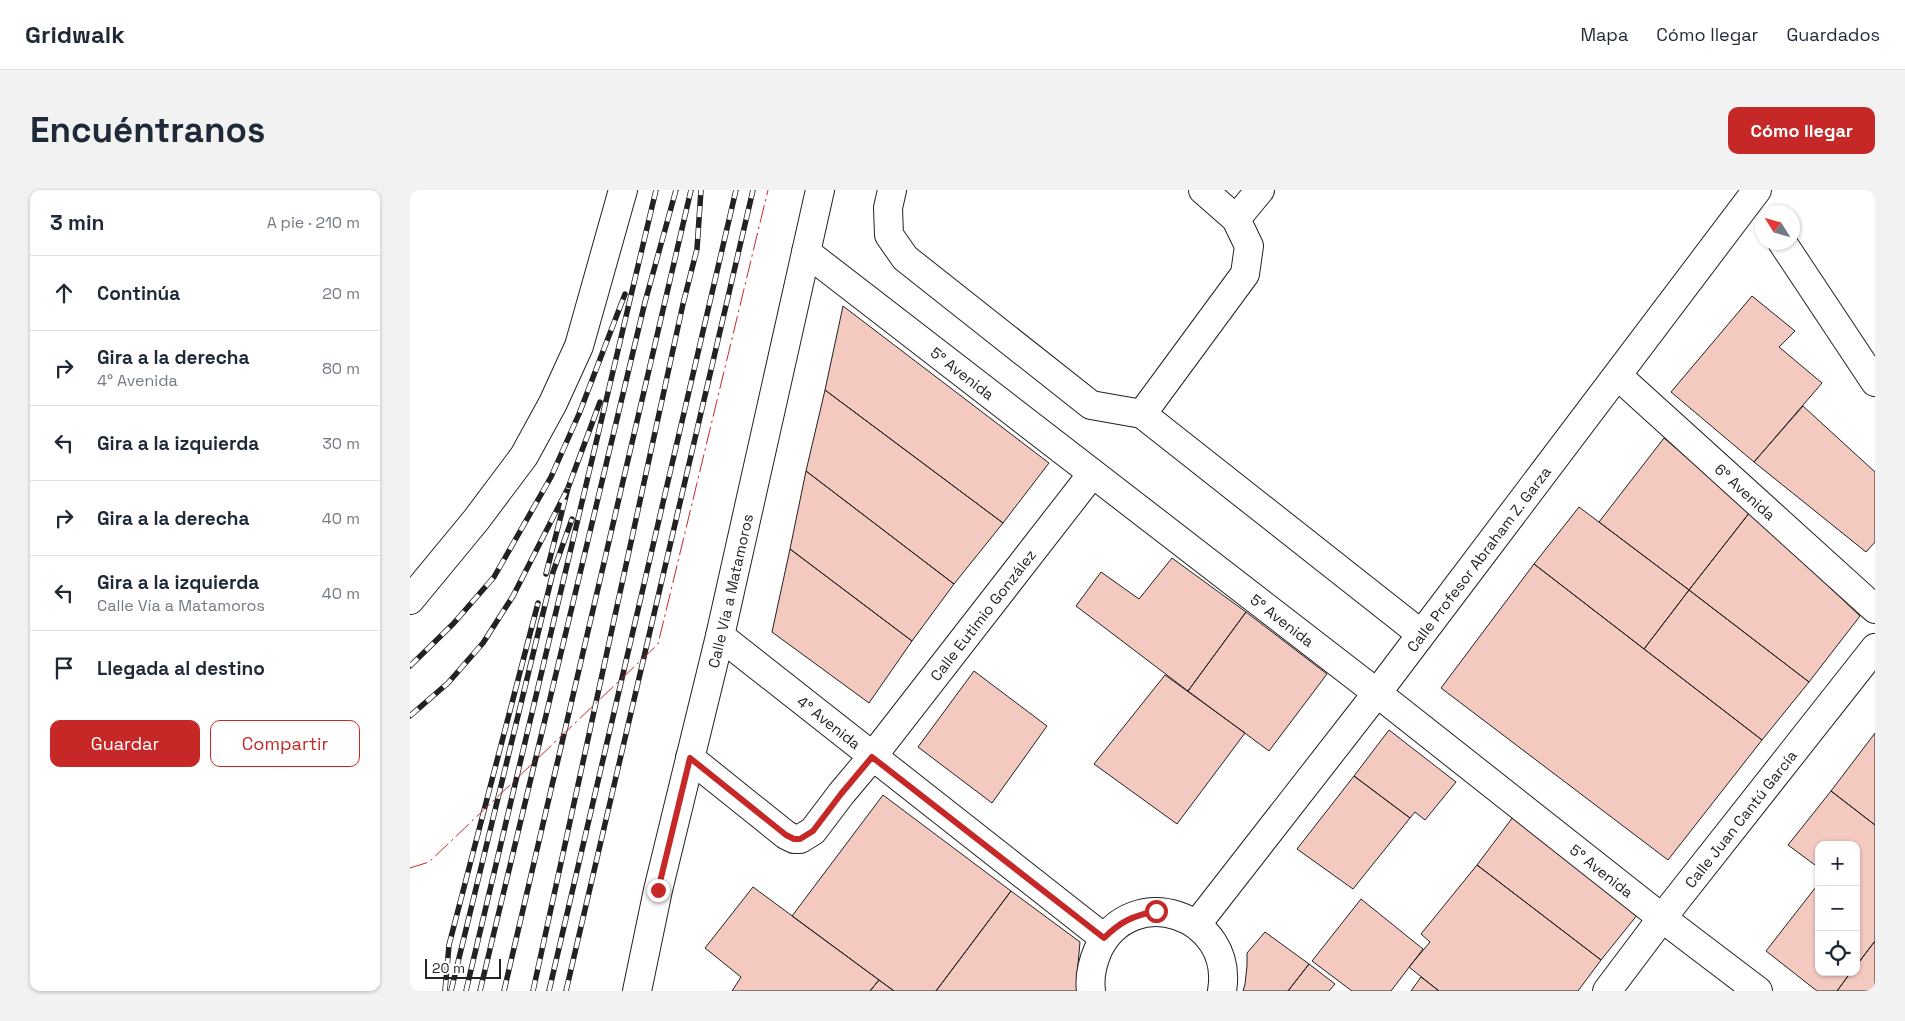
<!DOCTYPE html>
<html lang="es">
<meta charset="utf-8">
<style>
:root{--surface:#fff;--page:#f2f2f3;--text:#1f2937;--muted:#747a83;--line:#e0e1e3;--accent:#c62828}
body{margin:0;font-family:"Space Grotesk",sans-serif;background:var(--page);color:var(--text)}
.controls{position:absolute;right:15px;bottom:15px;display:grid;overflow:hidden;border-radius:10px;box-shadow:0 1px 4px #0004}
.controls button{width:45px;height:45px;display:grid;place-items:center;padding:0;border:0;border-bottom:1px solid var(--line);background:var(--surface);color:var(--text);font:25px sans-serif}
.compass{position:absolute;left:1345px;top:15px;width:45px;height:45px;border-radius:50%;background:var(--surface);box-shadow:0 1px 4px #0004;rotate:307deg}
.scale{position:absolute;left:15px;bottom:12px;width:76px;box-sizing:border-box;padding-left:5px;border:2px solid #222;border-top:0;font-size:14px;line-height:18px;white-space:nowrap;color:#222;-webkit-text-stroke:4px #fff;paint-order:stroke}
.stop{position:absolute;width:15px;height:15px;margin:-11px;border:4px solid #c62828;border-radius:50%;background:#fff}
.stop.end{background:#c62828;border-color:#fff;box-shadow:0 1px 5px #0008}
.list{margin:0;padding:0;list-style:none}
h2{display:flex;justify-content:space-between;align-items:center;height:65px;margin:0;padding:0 20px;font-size:21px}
h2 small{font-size:16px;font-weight:400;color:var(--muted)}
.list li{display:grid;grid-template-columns:32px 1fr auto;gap:15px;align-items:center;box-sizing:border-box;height:75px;padding:0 20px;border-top:1px solid var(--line)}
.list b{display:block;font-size:19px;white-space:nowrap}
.list p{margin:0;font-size:16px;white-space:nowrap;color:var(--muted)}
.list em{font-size:16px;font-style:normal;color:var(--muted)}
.actions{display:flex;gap:10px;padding:15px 20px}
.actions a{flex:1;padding:11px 0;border:1px solid var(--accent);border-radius:10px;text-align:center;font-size:18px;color:var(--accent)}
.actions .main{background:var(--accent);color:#fff}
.icon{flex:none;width:28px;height:28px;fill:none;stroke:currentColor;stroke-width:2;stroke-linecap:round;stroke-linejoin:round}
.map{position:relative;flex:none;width:1465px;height:801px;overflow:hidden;border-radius:10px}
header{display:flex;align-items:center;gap:30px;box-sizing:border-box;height:70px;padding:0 25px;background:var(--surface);border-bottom:1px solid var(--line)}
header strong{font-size:24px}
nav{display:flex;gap:28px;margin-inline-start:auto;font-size:18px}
.intro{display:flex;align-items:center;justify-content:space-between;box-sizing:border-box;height:120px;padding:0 30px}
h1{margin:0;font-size:35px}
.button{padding:12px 22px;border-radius:10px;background:var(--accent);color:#fff;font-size:18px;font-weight:700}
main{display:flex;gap:30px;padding:0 30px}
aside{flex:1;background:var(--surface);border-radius:10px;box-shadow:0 1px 4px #0004}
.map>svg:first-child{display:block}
</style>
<header>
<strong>Gridwalk</strong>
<nav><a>Mapa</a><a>Cómo llegar</a><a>Guardados</a></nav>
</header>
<div class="intro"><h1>Encuéntranos</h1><a class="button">Cómo llegar</a></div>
<main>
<aside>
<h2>3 min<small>A pie · 210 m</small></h2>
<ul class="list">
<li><svg class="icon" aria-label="ahead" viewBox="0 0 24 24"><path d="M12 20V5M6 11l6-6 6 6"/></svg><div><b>Continúa</b></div><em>20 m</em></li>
<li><svg class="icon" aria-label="right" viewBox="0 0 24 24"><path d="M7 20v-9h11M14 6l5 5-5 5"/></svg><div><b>Gira a la derecha</b><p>4° Avenida</p></div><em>80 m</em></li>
<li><svg class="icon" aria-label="left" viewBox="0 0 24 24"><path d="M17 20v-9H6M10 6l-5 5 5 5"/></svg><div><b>Gira a la izquierda</b></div><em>30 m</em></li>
<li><svg class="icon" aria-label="right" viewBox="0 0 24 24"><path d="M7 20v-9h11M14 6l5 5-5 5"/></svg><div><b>Gira a la derecha</b></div><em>40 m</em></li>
<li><svg class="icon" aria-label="left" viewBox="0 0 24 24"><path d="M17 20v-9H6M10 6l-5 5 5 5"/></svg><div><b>Gira a la izquierda</b><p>Calle Vía a Matamoros</p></div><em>40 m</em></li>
<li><svg class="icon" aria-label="arrive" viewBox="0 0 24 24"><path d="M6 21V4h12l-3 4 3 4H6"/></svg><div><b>Llegada al destino</b></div></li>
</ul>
<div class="actions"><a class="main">Guardar</a><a>Compartir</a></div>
</aside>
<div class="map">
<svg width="1465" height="801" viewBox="0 0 1465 801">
<rect width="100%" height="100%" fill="#fff"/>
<!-- building -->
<path fill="#f3c9c0" stroke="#222" d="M 1342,106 L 1385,141 L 1369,157 L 1412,193 L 1344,272 L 1261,202 Z
M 433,116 L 639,273 L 593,333 L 415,200 Z
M 415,200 L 593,333 L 544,394 L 396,281 Z
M 1393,216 L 1465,282 L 1465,352 L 1456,362 L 1344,272 Z
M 1254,248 L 1340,322 L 1279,400 L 1189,332 Z
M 396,281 L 544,394 L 502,451 L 380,359 Z
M 1169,317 L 1279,400 L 1234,459 L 1124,374 Z
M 1340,322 L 1450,426 L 1399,492 L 1279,400 Z
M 380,359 L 502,451 L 459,513 L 362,442 Z
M 762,368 L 836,422 L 778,501 L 666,416 L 691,382 L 729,409 Z
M 1124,374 L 1352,550 L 1258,670 L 1031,498 Z
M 1279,400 L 1399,492 L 1352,550 L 1234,459 Z
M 836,422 L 917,484 L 859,561 L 778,501 Z
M 564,481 L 637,536 L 582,613 L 508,557 Z
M 755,485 L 835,543 L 767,634 L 684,574 Z
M 979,540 L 1046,592 L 1015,630 L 1005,622 L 1000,628 L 944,586 Z
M 1465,543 L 1465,635 L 1421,601 Z
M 944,586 L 1000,628 L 943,699 L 887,659 Z
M 1421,601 L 1465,635 L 1465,751 L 1446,776 L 1446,655 L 1409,655 L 1409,678 L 1378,655 Z
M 473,605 L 601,701 L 526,801 L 484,801 L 382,726 Z
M 1103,627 L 1228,724 L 1191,770 L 1067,675 Z
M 1067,675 L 1191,770 L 1168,801 L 1029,801 L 999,777 L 1020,752 L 1011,744 Z
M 1409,693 L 1409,782 L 1441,782 L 1427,801 L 1407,801 L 1356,761 Z
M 343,697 L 469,790 L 460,801 L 322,801 L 331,787 L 295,758 Z
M 601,701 L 670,752 L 667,785 L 670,801 L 526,801 Z
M 951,709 L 1013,759 L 981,801 L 942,801 L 902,771 Z
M 855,742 L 899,774 L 878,801 L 833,801 L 835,794 L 837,776 L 837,763 Z
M 1465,751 L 1465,801 L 1427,801 L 1441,782 L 1446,782 L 1446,776 Z
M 899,774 L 925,794 L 919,801 L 878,801 Z
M 1011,787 L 1029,801 L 1001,801 Z
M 469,790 L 484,801 L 460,801 Z"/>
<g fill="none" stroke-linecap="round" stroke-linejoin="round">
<!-- minor casing -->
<g stroke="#222" stroke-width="30">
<g id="minor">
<path d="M 482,0 L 478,18 L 479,45 L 495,68 L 681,215 L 732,224 L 1011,444"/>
<path d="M 826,29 L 850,0"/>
<path d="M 1372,52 L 1465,192"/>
<path id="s1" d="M 396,62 L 967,503 L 1252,728 L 1348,801"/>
<path id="s2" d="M 1208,186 L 1465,419"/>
<path d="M 732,224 L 835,84 L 839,56 L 826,29 L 793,0"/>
<path d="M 0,410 L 66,330 L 114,266 L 143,213 L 169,156 L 213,0"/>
<path id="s3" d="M 310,446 L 694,748"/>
<path id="s4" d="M 280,568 L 376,645 L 384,649 L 390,649 L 403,641 L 431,604 L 462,567 L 682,284"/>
<path id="s5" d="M 787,734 L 967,503 L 1347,0"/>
<path id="s6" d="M 227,801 L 248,700 L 310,446 L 410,0"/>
<path d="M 681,801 C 679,786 682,774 688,760 C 722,690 825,725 812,801"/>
<path id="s7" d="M 1197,801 L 1252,728 L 1465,458"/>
</g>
</g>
<!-- minor -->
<use href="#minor" stroke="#fff" stroke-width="28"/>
<!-- rail casing -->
<g stroke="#222" stroke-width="5.5">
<path id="rail" d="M 136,384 L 158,298
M 0,476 L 43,434 L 84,387 L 141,287 L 169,224 L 215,104
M 0,526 L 38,493 L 73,453 L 103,406 L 158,298 L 190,212
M 35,801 L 39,755 L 128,413
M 41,801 L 143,382 L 162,329
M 56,801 L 246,0
M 70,801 L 235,112 L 266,0
M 94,801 L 281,0
M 123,801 L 273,114 L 287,59 L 291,0
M 139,801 L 326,0
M 156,801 L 343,0"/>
</g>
<!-- rail -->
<use href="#rail" stroke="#fff" stroke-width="4" stroke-dasharray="11" stroke-linecap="butt"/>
<!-- power -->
<path stroke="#c62828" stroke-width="1" stroke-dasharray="18 4 2.5 4" stroke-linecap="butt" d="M 0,678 L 19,672 L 248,454 L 358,0"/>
</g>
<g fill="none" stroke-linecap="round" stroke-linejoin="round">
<!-- route -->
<path stroke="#c62828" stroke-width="6" d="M 248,700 L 280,568 L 376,645 L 384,649 L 390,649 L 403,641 L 431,604 L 462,567 L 694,748 C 711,731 723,726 746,721"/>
</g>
<g text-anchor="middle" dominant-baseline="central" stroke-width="4" stroke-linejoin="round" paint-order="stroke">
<!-- street labels -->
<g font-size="15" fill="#222" stroke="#fff">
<text stroke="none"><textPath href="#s1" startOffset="198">5° Avenida</textPath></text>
<text stroke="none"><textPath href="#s2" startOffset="172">6° Avenida</textPath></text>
<text stroke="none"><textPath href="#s5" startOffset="461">Calle Profesor Abraham Z. Garza</textPath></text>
<text stroke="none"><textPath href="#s6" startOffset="411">Calle Vía a Matamoros</textPath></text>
<text stroke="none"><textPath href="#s4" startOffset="428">Calle Eutimio González</textPath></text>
<text stroke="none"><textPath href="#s1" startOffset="602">5° Avenida</textPath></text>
<text stroke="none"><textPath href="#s3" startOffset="139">4° Avenida</textPath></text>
<text stroke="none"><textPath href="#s7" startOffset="218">Calle Juan Cantú García</textPath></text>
<text stroke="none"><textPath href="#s1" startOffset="1008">5° Avenida</textPath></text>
</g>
</g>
</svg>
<div class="controls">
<button>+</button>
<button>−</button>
<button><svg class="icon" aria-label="locate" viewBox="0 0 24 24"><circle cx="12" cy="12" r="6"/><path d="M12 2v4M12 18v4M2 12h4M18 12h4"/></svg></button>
</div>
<svg class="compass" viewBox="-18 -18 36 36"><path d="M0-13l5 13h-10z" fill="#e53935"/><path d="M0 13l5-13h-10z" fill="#747a83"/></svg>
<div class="scale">20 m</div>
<div class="stop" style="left:746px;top:721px"></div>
<div class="stop end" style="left:248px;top:700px"></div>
</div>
</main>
